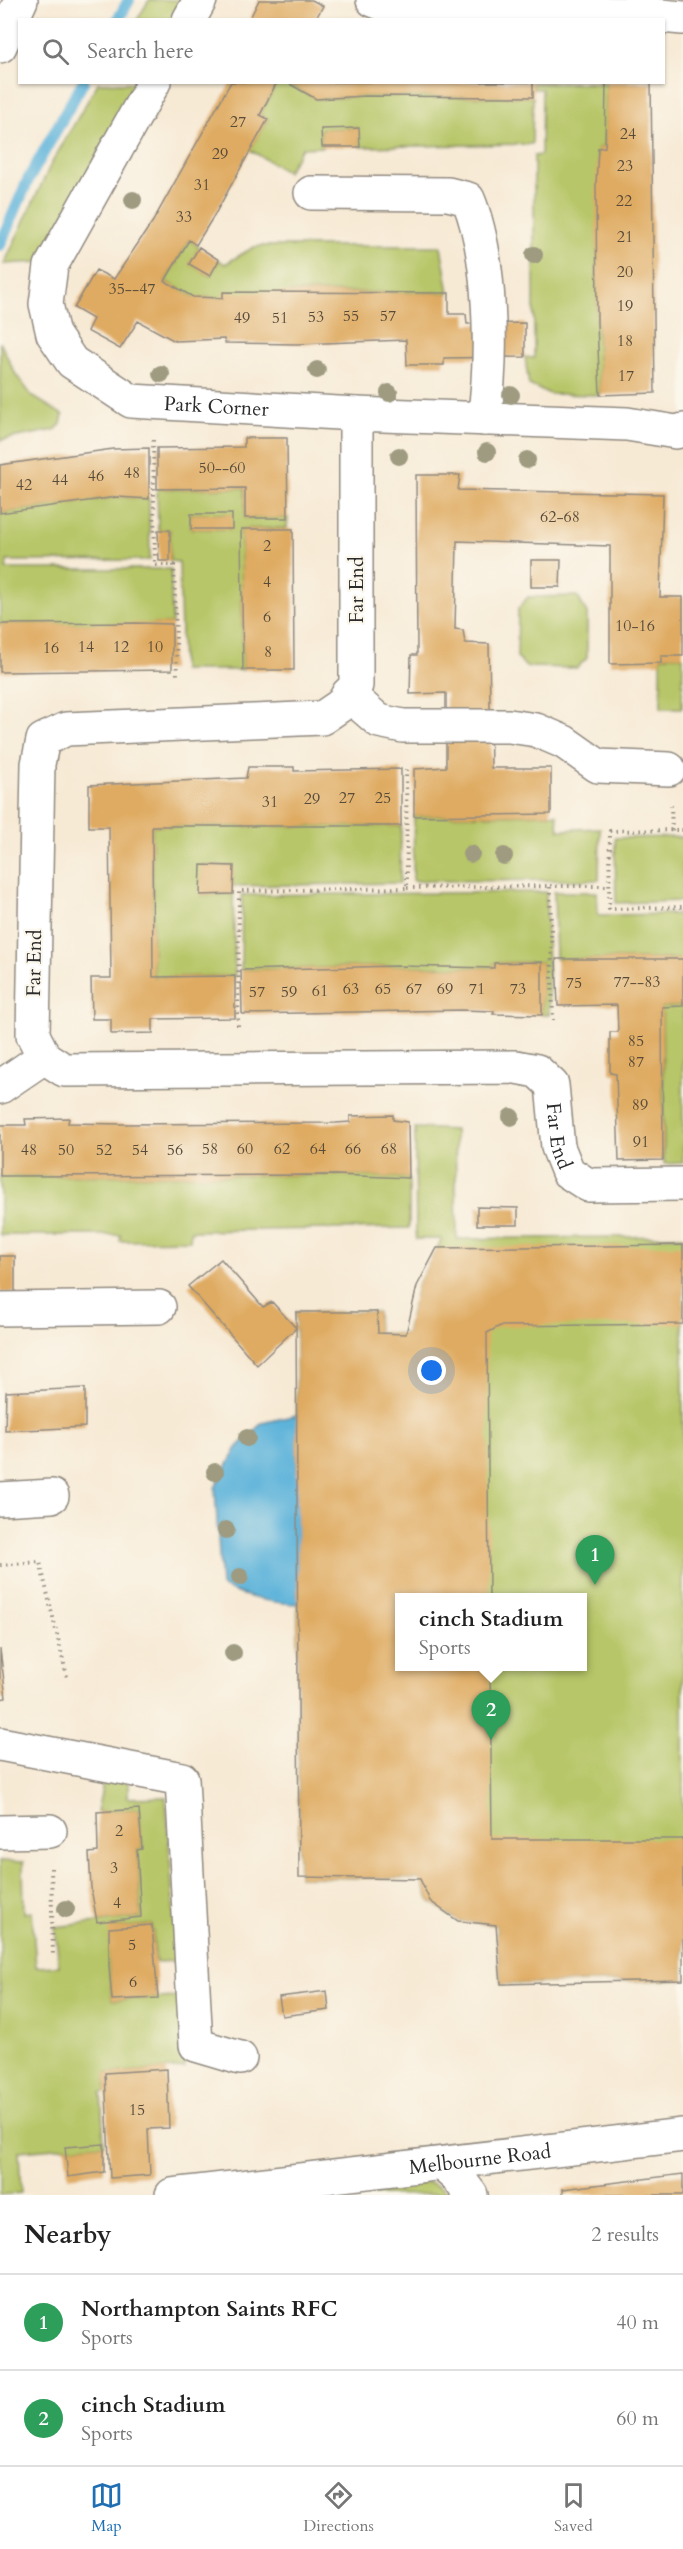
<!DOCTYPE html>
<style>
:root{--surface:#fff;--page:#f2f2f2;--text:#222;--muted:#767676;--line:#e0e0e0;--accent:#1f6fb2}
body{margin:0;font-family:Cardo,serif;background:var(--page);color:var(--text)}
.you{position:absolute;left:432px;top:1371px;width:21px;height:21px;margin:-15px;border:4px solid #fff;border-radius:50%;background:#1a73e8;box-shadow:0 0 0 9px #1a73e833}
.badge{display:grid;place-items:center;width:39px;height:39px;border-radius:50%;background:var(--accent);color:#fff;font-size:20px;font-weight:700}
.pin{position:absolute;translate:-50% -50px;filter:drop-shadow(0 2px 3px #0008)}
.pin::after{content:'';position:absolute;top:32px;width:21px;height:18px;background:inherit;clip-path:polygon(0 0,100% 0,50% 100%)}
.popup{position:absolute;left:395px;top:1593px;width:192px;height:78px;box-sizing:border-box;display:grid;place-content:center;border-radius:0px;background:var(--surface);filter:drop-shadow(0 2px 4px #0005);font-size:20px;white-space:nowrap;color:var(--muted)}
.popup b{font-size:22px;color:var(--text)}
.popup::after{content:'';position:absolute;left:50%;top:100%;margin-left:-12px;border:12px solid transparent;border-top-color:var(--surface)}
.list{margin:0;padding:0;list-style:none}
h2{display:flex;justify-content:space-between;align-items:center;height:78px;margin:0;padding:0 24px;font-size:26px}
h2 small{font-size:20px;font-weight:400;color:var(--muted)}
.list li{display:grid;grid-template-columns:39px 1fr auto;gap:18px;align-items:center;box-sizing:border-box;height:96px;padding:0 24px;border-top:2px solid var(--line)}
.list b{display:block;font-size:22px;white-space:nowrap}
.list p{margin:0;font-size:20px;white-space:nowrap;color:var(--muted)}
.list em{font-size:20px;font-style:normal;color:var(--muted)}
.icon{flex:none;width:33px;height:33px;fill:none;stroke:currentColor;stroke-width:2;stroke-linecap:round;stroke-linejoin:round}
.map{position:relative;flex:none;width:683px;height:2195px;overflow:hidden}
.search{position:absolute;background:var(--surface);box-shadow:0 2px 4px #0004;left:18px;right:18px;top:18px;height:66px;display:flex;align-items:center;gap:15px;box-sizing:border-box;padding:0 21px;border-radius:0px;color:var(--muted);font-size:22px}
.sheet{height:270px;background:var(--surface)}
nav{display:flex;justify-content:space-around;align-items:center;box-sizing:border-box;height:84px;border-top:2px solid var(--line);background:var(--surface);font-size:16px;color:var(--muted)}
nav a{display:grid;justify-items:center;gap:3px}
nav .on{color:var(--accent)}
.map>svg:first-child{display:block}
</style>
<div class="map">
<svg width="683" height="2195" viewBox="0 0 683 2195">
<rect width="100%" height="100%" fill="#fbf7ec"/>
<filter id="ink" filterUnits="userSpaceOnUse"><feTurbulence type="fractalNoise" baseFrequency=".0167" numOctaves="2"/><feDisplacementMap in="SourceGraphic" scale="12" xChannelSelector="R" yChannelSelector="G"/><feConvolveMatrix kernelMatrix="1 2 1 2 8 2 1 2 1" color-interpolation-filters="sRGB"/></filter>
<filter id="wash" filterUnits="userSpaceOnUse"><feTurbulence type="fractalNoise" baseFrequency=".008" numOctaves="4" result="noise"/><feDisplacementMap in="SourceGraphic" scale="24" xChannelSelector="R" yChannelSelector="G"/><feGaussianBlur stdDeviation="1.35" result="paint"/><feColorMatrix in="noise" values="0 0 0 0 0 0 0 0 0 0 0 0 0 0 0 0 0 1.4 0 .05"/><feComposite in="paint" operator="in"/></filter>
<g filter="url(#wash)">
<rect width="100%" height="100%" fill="#f7ead5"/>
<!-- green -->
<path fill="#b7c668" stroke="#71784a" stroke-width="1.5" fill-rule="evenodd" d="M 149,0 L 182,0 L 172,19 L 137,20 Z
M 98,83 L 137,83 L 38,262 L 4,264 L 51,164 Z
M 277,83 L 286,83 L 317,99 L 365,96 L 533,97 L 532,144 L 360,147 L 358,128 L 321,129 L 322,147 L 302,148 L 287,172 L 250,150 L 268,119 L 260,115 Z
M 533,83 L 606,83 L 605,147 L 598,148 L 597,324 L 600,395 L 550,394 L 529,385 L 525,357 L 534,358 L 534,156 L 541,155 L 542,89 L 533,89 Z
M 189,240 L 199,247 L 190,264 L 210,276 L 219,260 L 225,264 L 254,247 L 262,246 L 441,246 L 449,293 L 298,292 L 223,298 L 193,297 L 165,281 Z
M 0,342 L 15,373 L 32,396 L 63,415 L 61,424 L 55,430 L 0,440 Z
M 245,488 L 245,518 L 288,518 L 287,528 L 241,529 L 243,670 L 182,670 L 179,562 L 170,561 L 170,530 L 158,530 L 157,489 ZM 191,514 L 231,514 L 231,529 L 191,529 Z
M 117,497 L 149,499 L 150,560 L 7,561 L 6,569 L 171,569 L 172,624 L 0,624 L 0,513 Z
M 577,596 L 587,613 L 587,658 L 577,668 L 526,667 L 517,657 L 518,609 L 528,597 Z
M 661,656 L 683,656 L 682,708 L 661,708 Z
M 557,814 L 559,830 L 600,828 L 599,880 L 413,881 L 414,816 Z
M 152,826 L 401,826 L 400,883 L 233,886 L 233,866 L 202,865 L 201,895 L 233,894 L 235,976 L 153,977 Z
M 683,837 L 683,901 L 616,903 L 615,838 Z
M 546,892 L 549,1015 L 542,1015 L 542,962 L 494,963 L 494,968 L 398,966 L 241,970 L 242,895 Z
M 554,892 L 597,892 L 598,915 L 683,914 L 683,959 L 556,959 Z
M 683,1006 L 683,1163 L 664,1164 L 662,1007 Z
M 415,1128 L 455,1130 L 457,1239 L 683,1236 L 683,1980 L 501,1984 L 496,1925 L 458,1921 L 430,1901 L 420,1879 L 299,1877 L 296,1312 L 377,1312 L 378,1333 L 406,1334 L 417,1286 L 442,1239 L 416,1239 ZM 400,1598 L 582,1598 L 582,1666 L 400,1666 Z
M 336,1175 L 409,1178 L 409,1228 L 191,1231 L 190,1240 L 120,1241 L 121,1235 L 0,1235 L 0,1176 Z
M 104,1779 L 128,1782 L 128,1798 L 166,1797 L 177,1961 L 156,1962 L 152,1925 L 110,1928 L 109,1966 L 112,2000 L 180,1997 L 185,2068 L 106,2073 L 106,2092 L 101,2093 L 104,2144 L 19,2151 L 21,2193 L 0,2195 L 0,1861 L 23,1862 L 24,1913 L 32,1912 L 36,1967 L 59,1966 L 55,1927 L 141,1917 L 137,1850 L 142,1849 L 139,1809 L 97,1812 Z
M 429,2182 L 440,2187 L 448,2194 L 374,2195 L 384,2189 Z"/>
<!-- water -->
<path fill="#5db3da" stroke="#446f82" stroke-width="1.5" d="M 297,1415 L 298,1604 C 269,1603 247,1598 221,1586 L 215,1488 L 237,1448 L 262,1423 Z"/>
<g fill="none" stroke-linecap="round" stroke-linejoin="round">
<!-- stream -->
<path stroke="#5db3da" stroke-width="12" d="M 118,20 L 129,0
M 0,245 L 28,180 L 83,82"/>
</g>
<g id="blocks">
<!-- building -->
<path fill="#dfab62" d="M 259,0 L 312,0 L 323,6 L 315,20 L 249,20 Z
M 231,82 L 277,82 L 260,115 L 268,119 L 215,214 L 196,245 L 189,240 L 165,281 L 193,297 L 223,298 L 223,292 L 449,293 L 449,314 L 466,314 L 467,324 L 525,323 L 525,357 L 444,358 L 444,365 L 407,365 L 406,340 L 297,344 L 225,343 L 224,339 L 175,341 L 138,321 L 120,349 L 87,331 L 93,319 L 74,308 L 96,270 L 114,279 L 153,221 Z
M 286,82 L 533,82 L 533,97 L 365,96 L 316,99 Z
M 606,82 L 651,82 L 655,393 L 600,395 L 597,324 L 596,184 L 598,148 L 605,147 Z
M 359,128 L 360,147 L 322,147 L 321,129 Z
M 199,247 L 219,260 L 210,276 L 189,264 Z
M 244,438 L 287,438 L 288,518 L 245,518 L 245,488 L 157,489 L 157,448 L 244,447 Z
M 149,448 L 149,499 L 117,497 L 0,513 L 0,465 L 113,449 Z
M 416,475 L 460,475 L 458,490 L 663,494 L 660,597 L 683,597 L 683,656 L 661,656 L 661,663 L 610,664 L 610,546 L 457,541 L 455,629 L 463,630 L 465,643 L 489,644 L 491,768 L 551,768 L 551,814 L 414,816 L 414,769 L 446,767 L 446,693 L 410,694 L 411,655 L 417,655 Z
M 191,514 L 232,514 L 232,529 L 191,529 Z
M 241,529 L 293,529 L 294,670 L 243,670 Z
M 158,530 L 170,530 L 170,561 L 159,561 Z
M 531,560 L 561,560 L 560,587 L 531,587 Z
M 137,623 L 172,624 L 172,670 L 0,672 L 0,624 Z
M 248,767 L 294,767 L 294,771 L 401,769 L 401,826 L 152,826 L 153,977 L 235,976 L 235,1018 L 153,1019 L 153,1033 L 111,1034 L 111,1019 L 92,1019 L 91,978 L 111,978 L 109,827 L 89,827 L 89,785 L 246,778 Z
M 201,865 L 234,866 L 233,894 L 200,895 Z
M 556,959 L 683,959 L 683,1006 L 662,1007 L 663,1160 L 619,1161 L 616,1074 L 610,1073 L 610,1032 L 618,1032 L 617,1005 L 558,1006 Z
M 542,962 L 542,1015 L 493,1014 L 494,1011 L 461,1010 L 242,1014 L 241,970 L 398,966 L 494,968 L 494,963 Z
M 393,1115 L 393,1120 L 408,1122 L 409,1178 L 336,1175 L 0,1176 L 0,1125 L 26,1125 L 25,1119 L 69,1118 L 68,1123 L 122,1124 L 336,1123 L 350,1122 L 350,1116 Z
M 477,1207 L 518,1208 L 518,1225 L 477,1225 Z
M 683,1245 L 683,1324 L 500,1326 L 487,1333 L 489,1598 L 399,1598 L 399,1666 L 490,1666 L 492,1839 L 683,1839 L 683,1980 L 501,1984 L 496,1925 L 458,1921 L 430,1901 L 420,1879 L 299,1877 L 296,1312 L 377,1312 L 378,1333 L 406,1334 L 417,1286 L 437,1248 Z
M 0,1256 L 15,1256 L 15,1293 L 0,1293 Z
M 221,1259 L 263,1307 L 272,1302 L 296,1328 L 257,1365 L 188,1286 Z
M 85,1388 L 85,1427 L 5,1431 L 6,1392 Z
M 0,1649 L 6,1698 L 0,1699 Z
M 139,1809 L 142,1849 L 137,1850 L 141,1917 L 97,1922 L 91,1888 L 89,1853 L 98,1852 L 97,1812 Z
M 152,1925 L 158,1998 L 112,2000 L 109,1966 L 109,1928 Z
M 327,1991 L 329,2010 L 282,2016 L 279,1997 Z
M 167,2069 L 169,2128 L 148,2129 L 150,2175 L 110,2178 L 105,2073 Z
M 104,2144 L 104,2172 L 68,2177 L 65,2147 Z
M 683,2174 L 683,2195 L 563,2195 L 563,2189 Z"/>
</g>
</g>
<g filter="url(#ink)">
<use href="#blocks" fill-opacity="0" stroke="#918a80" stroke-width="1.5"/>
<g fill="none" stroke-linecap="round" stroke-linejoin="round">
<!-- minor casing -->
<g stroke="#918a80" stroke-width="36">
<g id="minor">
<path d="M 373,0 L 403,12 L 639,14 L 683,18"/>
<path d="M 189,20 L 200,0"/>
<path d="M 0,46 L 21,0"/>
<path id="s1" d="M 154,82 L 51,266 L 46,304 L 53,334 L 72,362 L 131,401 L 356,414 L 627,424 L 676,432 L 683,430"/>
<path d="M 311,193 L 448,194 L 468,199 C 492,256 493,358 484,419"/>
<path id="s2" d="M 356,414 L 356,685 L 341,705 L 322,718 L 66,729 L 43,740 L 38,764 L 33,1035 L 44,1057 L 64,1070 L 516,1067 L 537,1071 L 552,1085 L 558,1147 L 568,1172 L 588,1185 L 683,1184"/>
<path d="M 348,694 L 379,721 L 403,726 L 509,726 L 536,730 L 564,742 L 598,766 L 669,769"/>
<path d="M 0,1087 L 44,1057"/>
<path d="M 0,1309 L 159,1307"/>
<path d="M 0,1499 L 52,1496"/>
<path d="M 0,1744 L 182,1779 L 196,2045 L 240,2058"/>
<path d="M 0,1832 L 50,1831"/>
<path d="M 442,2164 L 459,2179 L 471,2195"/>
<path id="s3" d="M 172,2195 L 683,2135"/>
</g>
</g>
<!-- path -->
<path stroke="#918a80" stroke-width="4" stroke-dasharray="1.5 4.5" stroke-linecap="butt" d="M 153,440 L 155,565 L 174,565 L 177,678
M 671,805 L 672,831
M 683,830 L 610,831 L 609,909 L 683,907
M 550,886 L 609,886
M 407,888 L 550,886 L 553,1020
M 238,1026 L 239,891 L 407,888 L 406,765
M 0,1565 L 40,1562 L 67,1677
M 51,1868 L 53,1955"/>
<!-- minor -->
<use href="#minor" stroke="#fff" stroke-width="33"/>
</g>
<!-- trees -->
<g fill="#9e9b81">
<circle cx="133" cy="200" r="9"/>
<circle cx="534" cy="255" r="9"/>
<circle cx="317" cy="370" r="9"/>
<circle cx="161" cy="374" r="9"/>
<circle cx="389" cy="393" r="9"/>
<circle cx="511" cy="395" r="9"/>
<circle cx="487" cy="452" r="9"/>
<circle cx="399" cy="456" r="9"/>
<circle cx="527" cy="460" r="9"/>
<circle cx="471" cy="854" r="9"/>
<circle cx="504" cy="856" r="9"/>
<circle cx="511" cy="1117" r="9"/>
<circle cx="247" cy="1438" r="9"/>
<circle cx="215" cy="1472" r="9"/>
<circle cx="226" cy="1530" r="9"/>
<circle cx="240" cy="1577" r="9"/>
<circle cx="233" cy="1653" r="9"/>
<circle cx="66" cy="1909" r="9"/>
</g>
</g>
<g text-anchor="middle" dominant-baseline="central" stroke-width="4.5" stroke-linejoin="round" paint-order="stroke">
<!-- number labels -->
<g font-size="16" fill="#584b39">
<text x="238" y="122">27</text>
<text x="628" y="134">24</text>
<text x="220" y="154">29</text>
<text x="625" y="166">23</text>
<text x="202" y="185">31</text>
<text x="624" y="201">22</text>
<text x="184" y="217">33</text>
<text x="625" y="237">21</text>
<text x="625" y="272">20</text>
<text x="132" y="289">35--47</text>
<text x="625" y="306">19</text>
<text x="351" y="316">55</text>
<text x="388" y="316">57</text>
<text x="316" y="317">53</text>
<text x="242" y="318">49</text>
<text x="280" y="318">51</text>
<text x="625" y="341">18</text>
<text x="626" y="376">17</text>
<text x="222" y="468">50--60</text>
<text x="132" y="473">48</text>
<text x="96" y="476">46</text>
<text x="60" y="480">44</text>
<text x="24" y="485">42</text>
<text x="560" y="517">62-68</text>
<text x="267" y="546">2</text>
<text x="267" y="582">4</text>
<text x="267" y="617">6</text>
<text x="635" y="626">10-16</text>
<text x="86" y="647">14</text>
<text x="121" y="647">12</text>
<text x="155" y="647">10</text>
<text x="51" y="648">16</text>
<text x="268" y="652">8</text>
<text x="347" y="798">27</text>
<text x="383" y="798">25</text>
<text x="312" y="799">29</text>
<text x="270" y="802">31</text>
<text x="637" y="982">77--83</text>
<text x="574" y="983">75</text>
<text x="351" y="989">63</text>
<text x="383" y="989">65</text>
<text x="414" y="989">67</text>
<text x="445" y="989">69</text>
<text x="477" y="989">71</text>
<text x="518" y="989">73</text>
<text x="320" y="991">61</text>
<text x="257" y="992">57</text>
<text x="289" y="992">59</text>
<text x="636" y="1041">85</text>
<text x="636" y="1062">87</text>
<text x="640" y="1105">89</text>
<text x="641" y="1142">91</text>
<text x="210" y="1149">58</text>
<text x="245" y="1149">60</text>
<text x="282" y="1149">62</text>
<text x="318" y="1149">64</text>
<text x="353" y="1149">66</text>
<text x="389" y="1149">68</text>
<text x="29" y="1150">48</text>
<text x="66" y="1150">50</text>
<text x="104" y="1150">52</text>
<text x="140" y="1150">54</text>
<text x="175" y="1150">56</text>
<text x="119" y="1831">2</text>
<text x="114" y="1868">3</text>
<text x="117" y="1903">4</text>
<text x="132" y="1945">5</text>
<text x="133" y="1982">6</text>
<text x="137" y="2110">15</text>
</g>
<!-- street labels -->
<g font-size="20" fill="#2b2b2b" stroke="#fbf7ec">
<text stroke="none"><textPath href="#s1" startOffset="470">Park Corner</textPath></text>
<text transform="translate(356 590) rotate(-90)">Far End</text>
<text transform="translate(34 963) rotate(-89)">Far End</text>
<text stroke="none"><textPath href="#s2" startOffset="1490">Far End</textPath></text>
<text stroke="none"><textPath href="#s3" startOffset="310">Melbourne Road</textPath></text>
</g>
</g>
</svg>
<div class="you"></div>
<div class="pin badge" style="left:595px;top:1585px;background:#2e9e5b">1</div>
<div class="pin badge" style="left:491px;top:1740px;background:#2e9e5b">2</div>
<div class="popup"><b>cinch Stadium</b>Sports</div>
<div class="search"><svg class="icon" aria-label="search" viewBox="0 0 24 24"><circle cx="10" cy="10" r="6"/><path d="M15 15l6 6"/></svg>Search here</div>
</div>
<section class="sheet">
<h2>Nearby<small>2 results</small></h2>
<ul class="list">
<li><span class="badge" style="background:#2e9e5b">1</span><div><b>Northampton Saints RFC</b><p>Sports</p></div><em>40 m</em></li>
<li><span class="badge" style="background:#2e9e5b">2</span><div><b>cinch Stadium</b><p>Sports</p></div><em>60 m</em></li>
</ul>
</section>
<nav>
<a class="on"><svg class="icon" aria-label="map" viewBox="0 0 24 24"><path d="M3 6l6-2 6 2 6-2v14l-6 2-6-2-6 2zM9 4v14M15 6v14"/></svg>Map</a>
<a><svg class="icon" aria-label="directions" viewBox="0 0 24 24"><path d="M12 3l9 9-9 9-9-9zM9 14v-3h6M13 9l2 2-2 2"/></svg>Directions</a>
<a><svg class="icon" aria-label="saved" viewBox="0 0 24 24"><path d="M7 4h10v16l-5-4-5 4z"/></svg>Saved</a>
</nav>
